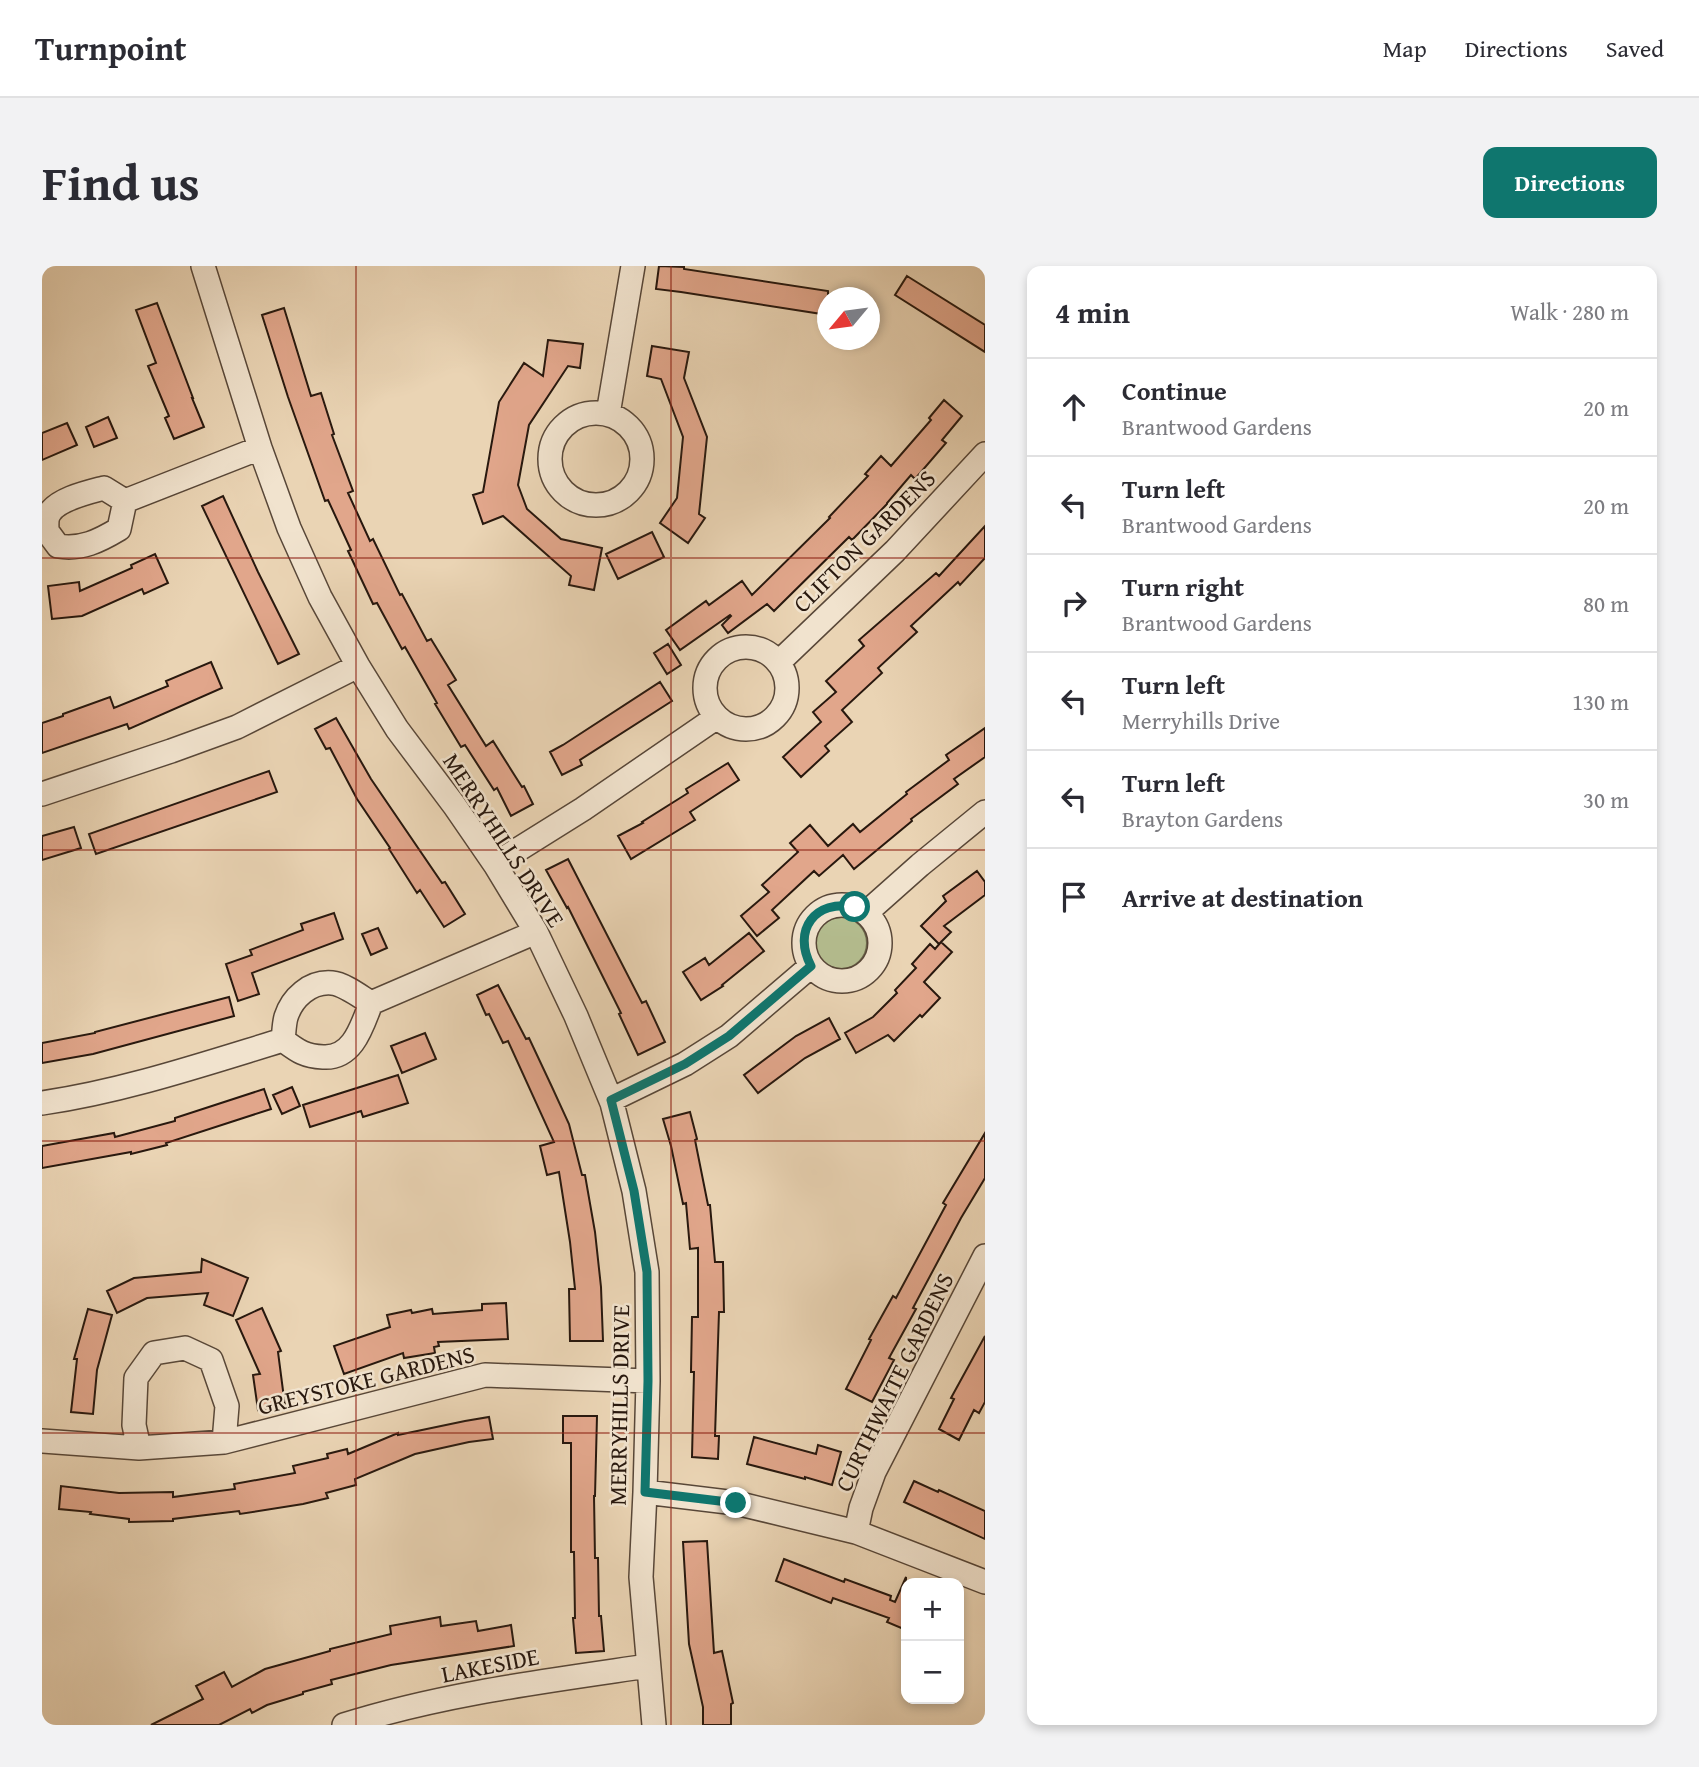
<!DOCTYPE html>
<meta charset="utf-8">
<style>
:root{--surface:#fff;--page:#f2f2f3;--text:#2b2b33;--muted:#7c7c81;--line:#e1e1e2;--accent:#0f766e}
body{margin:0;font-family:"Gentium Book Plus",serif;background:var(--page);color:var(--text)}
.controls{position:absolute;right:21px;bottom:21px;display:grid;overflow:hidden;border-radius:14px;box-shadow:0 4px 10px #0003}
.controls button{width:63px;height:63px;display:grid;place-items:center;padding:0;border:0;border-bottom:2px solid var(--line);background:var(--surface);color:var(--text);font:35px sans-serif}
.compass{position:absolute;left:775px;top:21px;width:63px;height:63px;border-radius:50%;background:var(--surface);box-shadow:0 4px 10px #0003;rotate:241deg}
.stop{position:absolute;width:21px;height:21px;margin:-16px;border:5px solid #0f766e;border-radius:50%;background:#fff}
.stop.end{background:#0f766e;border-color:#fff;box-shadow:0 2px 7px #0008}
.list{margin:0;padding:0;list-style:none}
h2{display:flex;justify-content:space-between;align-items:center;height:91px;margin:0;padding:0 28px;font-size:30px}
h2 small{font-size:23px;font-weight:400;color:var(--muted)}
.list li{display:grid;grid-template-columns:46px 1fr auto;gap:21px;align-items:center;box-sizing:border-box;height:98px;padding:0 28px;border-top:2px solid var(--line)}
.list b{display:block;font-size:26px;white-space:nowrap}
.list p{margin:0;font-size:23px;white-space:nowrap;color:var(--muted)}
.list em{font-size:23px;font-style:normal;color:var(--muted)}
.icon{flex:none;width:38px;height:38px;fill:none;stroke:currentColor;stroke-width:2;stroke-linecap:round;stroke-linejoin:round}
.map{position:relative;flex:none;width:943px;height:1459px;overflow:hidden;border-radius:14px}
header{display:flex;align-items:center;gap:42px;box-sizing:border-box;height:98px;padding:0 35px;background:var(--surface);border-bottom:2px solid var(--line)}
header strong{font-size:33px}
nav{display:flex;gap:38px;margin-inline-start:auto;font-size:24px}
.intro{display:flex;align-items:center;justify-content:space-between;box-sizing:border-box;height:168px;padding:0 42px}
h1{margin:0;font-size:49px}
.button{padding:18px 32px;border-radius:14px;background:var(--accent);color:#fff;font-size:24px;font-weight:700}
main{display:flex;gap:42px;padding:0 42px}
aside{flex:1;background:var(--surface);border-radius:14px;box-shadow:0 4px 10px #0003}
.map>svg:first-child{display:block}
</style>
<header>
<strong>Turnpoint</strong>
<nav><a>Map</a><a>Directions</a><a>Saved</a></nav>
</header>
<div class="intro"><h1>Find us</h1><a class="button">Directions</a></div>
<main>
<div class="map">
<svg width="943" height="1459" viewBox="0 0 943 1459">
<rect width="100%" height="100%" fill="#ead4b4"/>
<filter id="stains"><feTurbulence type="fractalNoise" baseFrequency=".00286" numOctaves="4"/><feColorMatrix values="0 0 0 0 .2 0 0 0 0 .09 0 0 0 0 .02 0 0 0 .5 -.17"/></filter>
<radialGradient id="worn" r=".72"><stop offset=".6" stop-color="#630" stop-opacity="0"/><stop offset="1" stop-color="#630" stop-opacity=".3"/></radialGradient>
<!-- green -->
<path fill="#b4bd8f" stroke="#6e6a4e" stroke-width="2" d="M773 677a26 26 0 1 1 52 0a26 26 0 1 1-52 0Z"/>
<!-- building -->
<path fill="#e1a68b" stroke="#28180e" stroke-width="2" d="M 617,0 L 642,1 L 642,3 L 786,25 L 786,49 L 639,26 L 614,23 Z
M 865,10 L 943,59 L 943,86 L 853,29 Z
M 115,37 L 151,132 L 150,132 L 162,161 L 132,173 L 123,152 L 127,150 L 106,100 L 114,97 L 94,44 Z
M 242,42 L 269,130 L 279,127 L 292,168 L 290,169 L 311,225 L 306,227 L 328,275 L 331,273 L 358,329 L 360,328 L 385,375 L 389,373 L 414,414 L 406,419 L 444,480 L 451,475 L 480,521 L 482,520 L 491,538 L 469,550 L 455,522 L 452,524 L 423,479 L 419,481 L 393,438 L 395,437 L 363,381 L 360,383 L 335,337 L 331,338 L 306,285 L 309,284 L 286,234 L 283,235 L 246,131 L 220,49 Z
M 506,74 L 541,78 L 538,102 L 526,100 L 487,159 L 476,219 L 485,243 L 519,273 L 560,282 L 552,324 L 527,319 L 529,310 L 461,250 L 441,258 L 431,229 L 441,226 L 457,136 L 482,97 L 501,110 Z
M 610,80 L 647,86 L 642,112 L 665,171 L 657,248 L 663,252 L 646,277 L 618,257 L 635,232 L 641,171 L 619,113 L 605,110 Z
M 902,134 L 920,150 L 900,174 L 904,177 L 873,213 L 869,209 L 845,237 L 845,238 L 810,274 L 807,271 L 732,345 L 725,338 L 686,367 L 680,359 L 689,350 L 688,349 L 638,384 L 624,364 L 664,335 L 667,339 L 700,315 L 710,329 L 788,252 L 787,251 L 826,210 L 823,208 L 839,190 L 849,200 L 889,154 L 887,152 Z
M 66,151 L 75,172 L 52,181 L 44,161 Z
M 25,157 L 35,179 L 0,194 L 0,167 Z
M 181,230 L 216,306 L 257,388 L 236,398 L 160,240 Z
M 943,260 L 943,292 L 918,319 L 916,316 L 869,360 L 875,366 L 836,402 L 840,407 L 800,444 L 810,456 L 783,480 L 787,485 L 759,511 L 741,491 L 779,456 L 771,446 L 794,426 L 784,415 L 822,380 L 817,374 L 894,307 L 897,310 Z
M 610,266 L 622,291 L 576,313 L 564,288 Z
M 113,288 L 126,317 L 102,328 L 100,323 L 40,350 L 10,353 L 6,320 L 37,316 L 38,325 L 90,302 L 89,299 Z
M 626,378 L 639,399 L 625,408 L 612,387 Z
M 169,396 L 180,422 L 87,463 L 85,458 L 0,487 L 0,457 L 21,450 L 21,448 L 68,431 L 72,442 L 126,420 L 124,415 Z
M 618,416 L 630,435 L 538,494 L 540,499 L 520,509 L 508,486 L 521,479 Z
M 294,452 L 329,513 L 400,617 L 403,616 L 423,648 L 402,661 L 378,624 L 375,627 L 347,583 L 348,582 L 315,533 L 288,482 L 284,483 L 273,463 Z
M 943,462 L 943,491 L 912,513 L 916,518 L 869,553 L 870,555 L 812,603 L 801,589 L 777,610 L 772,605 L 730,644 L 737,652 L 715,670 L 699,650 L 727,626 L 720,619 L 756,586 L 748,577 L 768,559 L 786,580 L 811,558 L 818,566 L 865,528 L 864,526 L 907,494 L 904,489 Z
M 686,497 L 697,514 L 648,546 L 653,554 L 589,593 L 576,570 L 601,557 L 600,556 L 646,527 L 644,523 Z
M 227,505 L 235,526 L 54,588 L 47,568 Z
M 32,561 L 39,582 L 0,594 L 0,570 Z
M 526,593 L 600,737 L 604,735 L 623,776 L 596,789 L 577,748 L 579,747 L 526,641 L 525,642 L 504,604 Z
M 935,605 L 943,616 L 943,629 L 902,660 L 909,666 L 897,678 L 879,660 L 904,635 L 901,630 Z
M 292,647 L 301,673 L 210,707 L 217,728 L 196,735 L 184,698 L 210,689 L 208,684 L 261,664 L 259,658 Z
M 336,662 L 345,682 L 329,689 L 320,668 Z
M 707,667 L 722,685 L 680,719 L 681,720 L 659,734 L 641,706 L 663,692 L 667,699 Z
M 899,676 L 910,686 L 882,716 L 898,732 L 880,751 L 878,749 L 852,775 L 846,769 L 814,787 L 803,767 L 831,751 L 855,727 L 853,724 L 874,702 L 870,698 L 888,678 L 893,683 Z
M 456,719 L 484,773 L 487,772 L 510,821 L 527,858 L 540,909 L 543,909 L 553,966 L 559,1021 L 561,1075 L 528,1075 L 527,1023 L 533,1023 L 528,976 L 517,906 L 505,909 L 498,880 L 512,876 L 466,775 L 461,777 L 447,748 L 444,749 L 435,729 Z
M 187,731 L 192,750 L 51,788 L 0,797 L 0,777 L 53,767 L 53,766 Z
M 787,752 L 798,773 L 763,792 L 716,827 L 702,809 L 754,770 Z
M 383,767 L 394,793 L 360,807 L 349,780 Z
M 356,809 L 366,837 L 321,851 L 319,845 L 268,861 L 261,839 Z
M 250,821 L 258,840 L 240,848 L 231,829 Z
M 222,823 L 229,843 L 124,877 L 125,879 L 89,888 L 89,886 L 0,902 L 0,880 L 72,867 L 73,871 L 133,855 L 133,852 Z
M 648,846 L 655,873 L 653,874 L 666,939 L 668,939 L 673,996 L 681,996 L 682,1046 L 677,1046 L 675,1107 L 673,1170 L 677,1170 L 676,1193 L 650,1191 L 652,1106 L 649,1106 L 650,1051 L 656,1051 L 656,982 L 648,983 L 644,937 L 641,938 L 629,880 L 621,853 Z
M 943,867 L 943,912 L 919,952 L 871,1042 L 874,1043 L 847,1092 L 852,1094 L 830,1136 L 804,1123 L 829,1074 L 827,1073 L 851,1030 L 854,1032 L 904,939 L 901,937 Z
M 160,993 L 206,1012 L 191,1050 L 162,1039 L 166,1027 L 105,1032 L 75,1047 L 65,1025 L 92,1012 L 159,1006 Z
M 464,1037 L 466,1073 L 396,1076 L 397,1080 L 392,1081 L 393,1087 L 362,1092 L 361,1087 L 302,1108 L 292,1080 L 348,1061 L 345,1049 L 369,1044 L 370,1047 L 390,1043 L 391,1048 L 440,1044 L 440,1038 Z
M 220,1042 L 239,1085 L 236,1086 L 243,1140 L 216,1144 L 211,1109 L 218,1108 L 194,1054 Z
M 46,1043 L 70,1049 L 55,1104 L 51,1148 L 29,1146 L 35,1093 L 32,1093 Z
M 943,1070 L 943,1136 L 937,1147 L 932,1144 L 917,1174 L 897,1163 L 912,1133 L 909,1132 Z
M 521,1150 L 555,1150 L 553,1230 L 552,1230 L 553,1292 L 556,1292 L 557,1350 L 559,1350 L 562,1385 L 534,1387 L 531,1352 L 533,1352 L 532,1286 L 529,1286 L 529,1177 L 521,1177 Z
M 447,1151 L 451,1173 L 427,1176 L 373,1188 L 313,1213 L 314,1219 L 284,1227 L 286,1232 L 261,1238 L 198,1248 L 197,1245 L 131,1253 L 131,1255 L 87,1256 L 87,1253 L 48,1248 L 49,1246 L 17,1243 L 19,1220 L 77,1227 L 131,1226 L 131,1231 L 193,1223 L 192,1218 L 253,1207 L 251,1200 L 286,1192 L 285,1188 L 305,1183 L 306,1188 L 356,1167 L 356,1169 L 423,1155 Z
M 712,1171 L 774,1188 L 776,1179 L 799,1186 L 790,1219 L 763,1211 L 763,1213 L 705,1198 Z
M 872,1215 L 896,1226 L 897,1224 L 943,1245 L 943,1273 L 862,1236 Z
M 665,1275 L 672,1387 L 680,1385 L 691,1437 L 689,1438 L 689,1459 L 661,1459 L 661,1441 L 647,1378 L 641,1276 Z
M 742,1293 L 802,1316 L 803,1313 L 849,1330 L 848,1334 L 853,1336 L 864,1311 L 864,1364 L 845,1356 L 847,1352 L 791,1332 L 789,1337 L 734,1315 Z
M 398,1351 L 399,1360 L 434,1355 L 436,1365 L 469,1359 L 472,1380 L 349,1399 L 289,1414 L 290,1418 L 261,1426 L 261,1428 L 225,1439 L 210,1447 L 208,1443 L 177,1459 L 109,1459 L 161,1433 L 154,1420 L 182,1406 L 190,1421 L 223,1403 L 288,1385 L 288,1383 L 349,1368 L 348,1360 Z"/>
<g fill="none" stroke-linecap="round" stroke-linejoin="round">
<!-- minor casing -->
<g stroke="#584738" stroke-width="26">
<path id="minor" d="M 161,0 L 218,182 L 247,262 L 278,331 L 316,400 L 355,463 L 412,539 L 454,600 L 494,666 L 534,750 L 570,837 L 592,925 L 605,1006 L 606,1115 L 603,1226 L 599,1311 L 612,1459
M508 193a46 46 0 1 1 92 0a46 46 0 1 1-92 0Z
M 566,148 L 591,0
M 83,235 L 62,222 C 47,226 15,233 7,248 C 4,253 5,260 5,265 L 16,280 C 39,284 57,275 77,263 L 83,235 L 218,182
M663 422a41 41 0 1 1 82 0a41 41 0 1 1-82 0Z
M 737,396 L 853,285 L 943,188
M 0,528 L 129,485 L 195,461 L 316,400
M 453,598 L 541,543 L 675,451
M762 677a38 38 0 1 1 76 0a38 38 0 1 1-76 0Z
M 824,647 L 878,599 L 943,546
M 241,774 C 242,767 242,758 244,751 C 250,732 268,715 290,717 C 302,718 319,731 329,737
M 569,834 L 643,798 L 687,770 L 769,700
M 0,837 C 82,825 162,798 241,774 C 256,785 262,790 281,791 C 311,793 320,760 329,737 L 494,666
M 0,1175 L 97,1182 L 182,1176 L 443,1109 L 606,1115
M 97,1182 L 92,1159 L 94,1112 L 112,1087 L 143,1082 L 169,1094 L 185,1140 L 182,1176
M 603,1226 L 694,1237 L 814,1266 L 943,1316
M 814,1266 L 819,1242 L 832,1206 L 943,990
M 302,1459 C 400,1428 504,1415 606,1400"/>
</g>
<!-- minor -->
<use href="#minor" stroke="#f1e3ce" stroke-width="23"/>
</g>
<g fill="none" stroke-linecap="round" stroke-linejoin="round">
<!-- route -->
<path stroke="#0f766e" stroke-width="9" d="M 694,1237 L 603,1226 L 606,1115 L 605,1006 L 592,925 L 569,834 L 643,798 L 687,770 L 769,700 C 750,664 773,633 813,641"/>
</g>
<!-- grid -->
<path fill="none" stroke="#8f2418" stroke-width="2" stroke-opacity="0.55" d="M 314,0 L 314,1459M 629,0 L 629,1459M 0,292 L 943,292M 0,584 L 943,584M 0,875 L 943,875M 0,1167 L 943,1167"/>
<g text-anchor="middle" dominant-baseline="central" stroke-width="5" stroke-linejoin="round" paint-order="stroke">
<!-- street labels -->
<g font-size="24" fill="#28180e" stroke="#f1e3ce">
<text transform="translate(822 275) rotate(-45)">CLIFTON GARDENS</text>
<text transform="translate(462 574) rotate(57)">MERRYHILLS DRIVE</text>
<text transform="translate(324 1114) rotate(-14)">GREYSTOKE GARDENS</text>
<text transform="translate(852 1116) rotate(-64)">CURTHWAITE GARDENS</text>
<text transform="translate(577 1139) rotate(-89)">MERRYHILLS DRIVE</text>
<text transform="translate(448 1399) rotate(-11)">LAKESIDE</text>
</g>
</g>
<rect width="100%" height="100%" filter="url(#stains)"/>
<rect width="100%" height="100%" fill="url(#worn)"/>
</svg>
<div class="controls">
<button>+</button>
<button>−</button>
</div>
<svg class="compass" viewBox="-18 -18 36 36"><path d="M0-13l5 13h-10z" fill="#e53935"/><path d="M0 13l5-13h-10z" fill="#7c7c81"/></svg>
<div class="stop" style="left:813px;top:641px"></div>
<div class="stop end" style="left:694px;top:1237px"></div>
</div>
<aside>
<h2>4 min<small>Walk · 280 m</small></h2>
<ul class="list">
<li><svg class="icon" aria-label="ahead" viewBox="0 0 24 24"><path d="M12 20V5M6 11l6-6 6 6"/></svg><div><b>Continue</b><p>Brantwood Gardens</p></div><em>20 m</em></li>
<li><svg class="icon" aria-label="left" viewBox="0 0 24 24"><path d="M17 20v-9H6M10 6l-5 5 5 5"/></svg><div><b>Turn left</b><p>Brantwood Gardens</p></div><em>20 m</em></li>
<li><svg class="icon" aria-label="right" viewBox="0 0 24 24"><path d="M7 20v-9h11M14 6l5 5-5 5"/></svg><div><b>Turn right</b><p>Brantwood Gardens</p></div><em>80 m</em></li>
<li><svg class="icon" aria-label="left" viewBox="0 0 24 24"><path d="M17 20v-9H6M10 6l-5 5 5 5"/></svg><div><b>Turn left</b><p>Merryhills Drive</p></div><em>130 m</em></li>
<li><svg class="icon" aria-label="left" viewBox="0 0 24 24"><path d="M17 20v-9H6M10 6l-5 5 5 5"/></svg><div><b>Turn left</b><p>Brayton Gardens</p></div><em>30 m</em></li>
<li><svg class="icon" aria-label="arrive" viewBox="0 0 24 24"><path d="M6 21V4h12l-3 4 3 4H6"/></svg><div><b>Arrive at destination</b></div></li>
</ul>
</aside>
</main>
